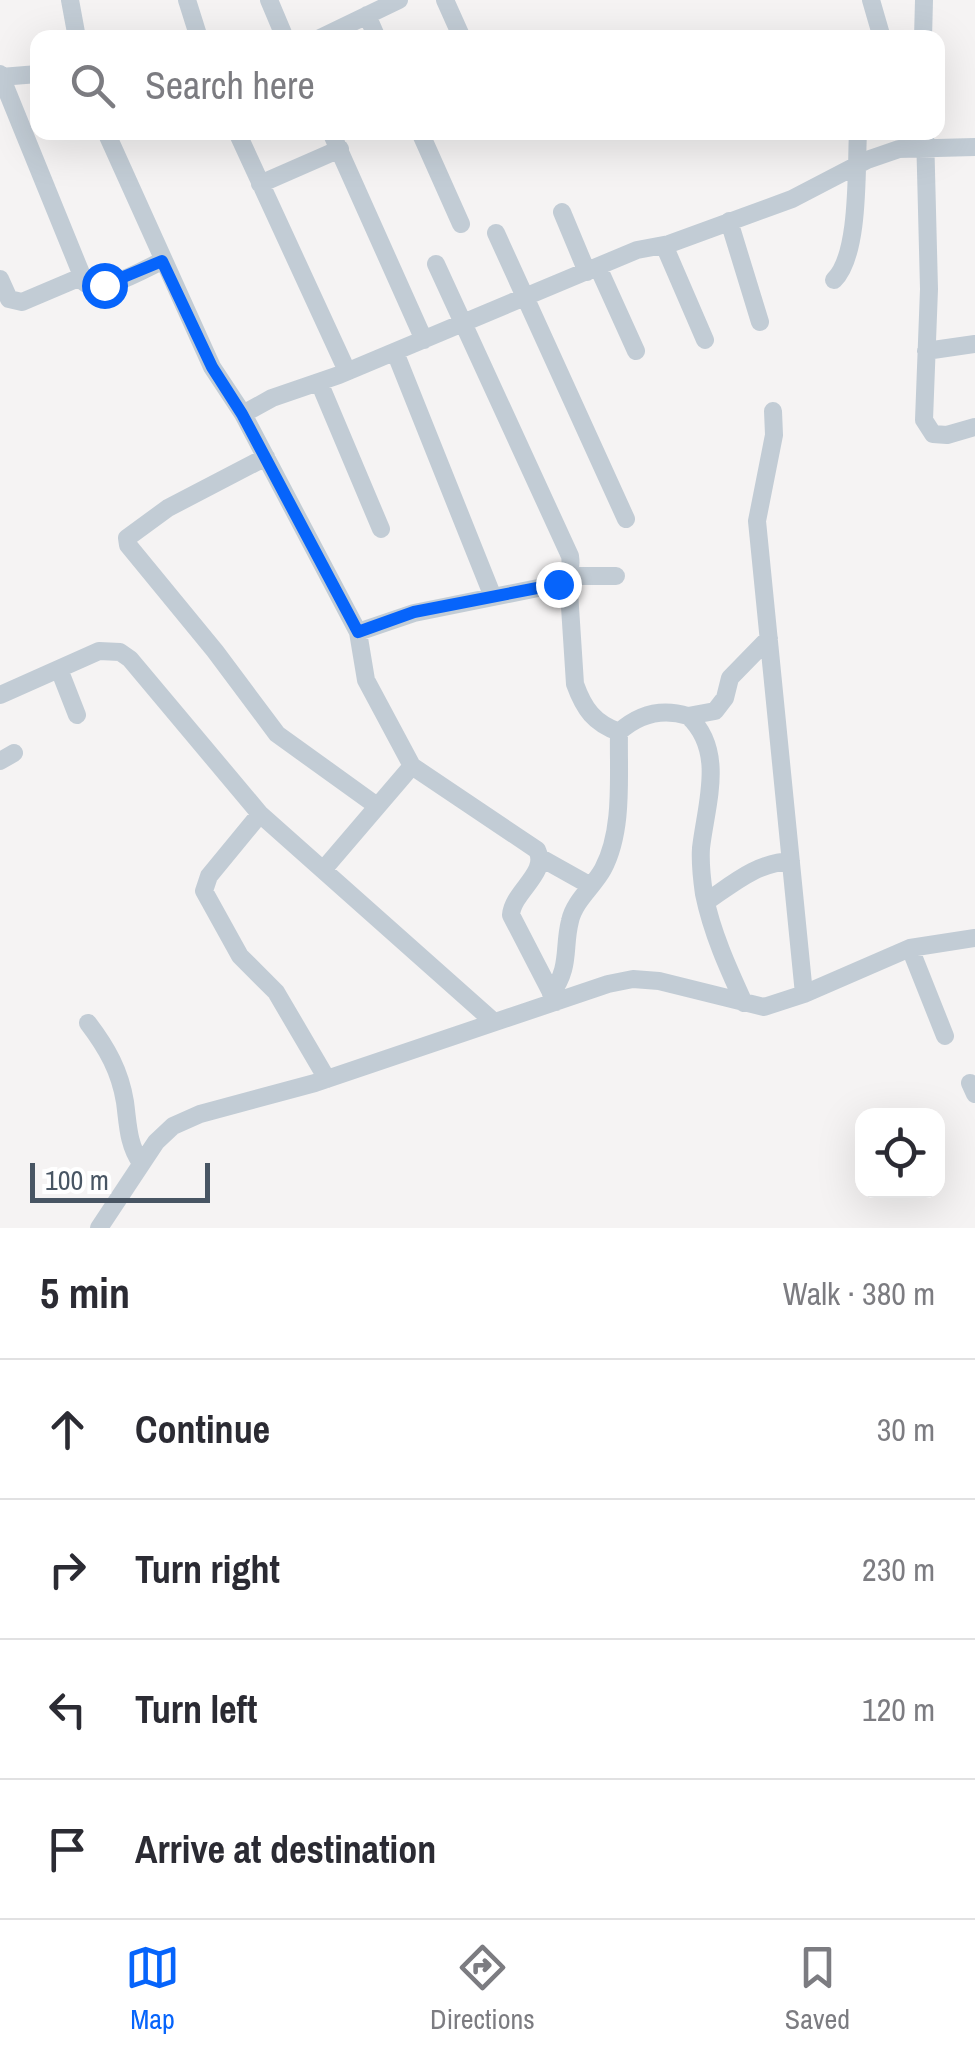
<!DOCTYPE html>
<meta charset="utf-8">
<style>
:root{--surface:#fff;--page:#f7f7f7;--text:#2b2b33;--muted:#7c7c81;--line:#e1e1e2;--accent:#0664fb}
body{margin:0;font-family:"Archivo Narrow",sans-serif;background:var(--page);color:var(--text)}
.controls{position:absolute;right:30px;bottom:30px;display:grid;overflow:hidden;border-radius:20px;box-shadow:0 10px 40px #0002}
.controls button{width:90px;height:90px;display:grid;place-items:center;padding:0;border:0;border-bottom:2px solid var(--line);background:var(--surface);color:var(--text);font:50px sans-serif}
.scale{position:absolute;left:30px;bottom:25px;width:180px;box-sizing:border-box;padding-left:10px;border:5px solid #485563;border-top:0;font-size:28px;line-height:35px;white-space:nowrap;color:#485563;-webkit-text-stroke:8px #fff;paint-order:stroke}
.stop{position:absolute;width:30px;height:30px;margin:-22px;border:8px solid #0664fb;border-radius:50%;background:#fff}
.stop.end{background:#0664fb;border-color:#fff;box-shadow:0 2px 10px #0008}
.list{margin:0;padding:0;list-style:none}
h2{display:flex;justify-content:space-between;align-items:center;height:130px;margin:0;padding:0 40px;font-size:42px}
h2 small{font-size:32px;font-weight:400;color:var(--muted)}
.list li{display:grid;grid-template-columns:65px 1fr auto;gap:30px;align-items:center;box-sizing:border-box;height:140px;padding:0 40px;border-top:2px solid var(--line)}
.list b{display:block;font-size:38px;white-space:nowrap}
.list em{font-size:32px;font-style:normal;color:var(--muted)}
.icon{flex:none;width:55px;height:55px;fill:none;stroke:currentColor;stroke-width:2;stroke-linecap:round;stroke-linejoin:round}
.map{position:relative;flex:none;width:975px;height:1228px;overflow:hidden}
.search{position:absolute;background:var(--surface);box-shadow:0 10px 40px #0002;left:30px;right:30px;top:30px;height:110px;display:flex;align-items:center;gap:25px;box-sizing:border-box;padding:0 35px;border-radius:20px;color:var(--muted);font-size:38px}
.sheet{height:690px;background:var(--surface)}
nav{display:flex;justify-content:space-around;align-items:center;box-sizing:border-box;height:140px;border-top:2px solid var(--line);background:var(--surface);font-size:28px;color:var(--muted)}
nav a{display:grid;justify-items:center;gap:5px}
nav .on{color:var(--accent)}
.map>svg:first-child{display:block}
</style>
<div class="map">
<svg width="975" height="1228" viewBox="0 0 975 1228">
<rect width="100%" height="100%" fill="#f5f3f3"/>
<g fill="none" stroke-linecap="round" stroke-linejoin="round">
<!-- minor -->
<path stroke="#c2ccd5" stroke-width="18" d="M 70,0 L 77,38
M 187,0 L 199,38
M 269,0 L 285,38
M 445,0 L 462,38
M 871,0 L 882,38
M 367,15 L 377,38
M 320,38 L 399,0
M 923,38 L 924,0
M 0,74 L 85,283 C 106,293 142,270 162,261
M 0,77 L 38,74
M 106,132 L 212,367 L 243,414 L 358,632 L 366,680 L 412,766 L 537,850 C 549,873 513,891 511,915 L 556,1002
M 237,132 L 347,371
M 331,132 L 424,340
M 420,132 L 461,224
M 925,132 L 929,289 L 924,420 L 933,434 L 947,435 L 975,427
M 260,184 L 340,149
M 562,212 L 587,272
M 729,221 L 760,322
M 496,233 L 626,519
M 664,245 L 705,340
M 598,267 L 636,351
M 0,279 L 9,299 L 22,302 L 81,277
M 834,280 C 860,255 856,168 858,132
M 926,351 L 975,344
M 395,352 L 493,597
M 319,382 L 381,529
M 773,411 L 774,435 L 757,521 L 804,994
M 243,414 L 272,398 L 339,375 L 637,250 L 669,244 L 792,199 L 867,160 L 899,149 L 975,147
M 266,457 L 168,508 L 127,538 L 128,545 L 215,651 L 277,734 L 377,806
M 616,576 L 568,576 L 575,684 C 584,709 594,723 619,732
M 358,632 L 414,613 L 558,584 C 569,575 572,569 570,556 L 436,264
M 59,669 L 77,715
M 0,695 L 99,651 L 120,652 L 130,659 L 260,814 L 494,1022
M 688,716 L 715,711 L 725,698 L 730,678 L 769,638
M 0,761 L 14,753
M 260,814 L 209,876 L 204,891 L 240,956 L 276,992 L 327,1079
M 541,858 L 591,886
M 323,870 L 412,766
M 706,902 C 734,883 756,863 791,861
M 910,948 L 945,1036
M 551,994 C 571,967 563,948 570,921 C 574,901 594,886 603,869 C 624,830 618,774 619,732 C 639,714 662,708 688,716 C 726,751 706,804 701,848 C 700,863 702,880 704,894 C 712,933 728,968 744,1003
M 88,1023 C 107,1048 120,1071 125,1102 C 128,1124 128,1145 141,1163
M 970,1083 L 975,1094
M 99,1228 L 156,1142 L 173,1126 L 200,1114 L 315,1083 L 608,984 L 633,979 L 659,981 L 764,1007 L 804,994 L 910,948 L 975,938"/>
</g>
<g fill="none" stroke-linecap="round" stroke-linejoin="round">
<!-- route -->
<path stroke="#0664fb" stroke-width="12" d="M 104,285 L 162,261 L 212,367 L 242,414 L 358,632 L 414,612 L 558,584"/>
</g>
</svg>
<div class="controls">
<button><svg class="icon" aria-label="locate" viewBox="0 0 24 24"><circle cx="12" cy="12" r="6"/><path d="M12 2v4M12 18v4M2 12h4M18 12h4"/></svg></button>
</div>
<div class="scale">100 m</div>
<div class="stop" style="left:104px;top:285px"></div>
<div class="stop end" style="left:558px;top:584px"></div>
<div class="search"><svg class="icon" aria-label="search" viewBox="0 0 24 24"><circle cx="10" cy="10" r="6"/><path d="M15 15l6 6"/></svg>Search here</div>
</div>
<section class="sheet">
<h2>5 min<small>Walk · 380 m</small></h2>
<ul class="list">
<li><svg class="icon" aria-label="ahead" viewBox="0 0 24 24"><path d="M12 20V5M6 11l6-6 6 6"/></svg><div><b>Continue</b></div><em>30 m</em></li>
<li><svg class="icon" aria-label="right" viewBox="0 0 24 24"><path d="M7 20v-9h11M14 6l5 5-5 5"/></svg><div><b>Turn right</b></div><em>230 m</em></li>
<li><svg class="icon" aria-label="left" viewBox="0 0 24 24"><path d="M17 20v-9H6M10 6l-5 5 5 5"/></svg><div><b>Turn left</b></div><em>120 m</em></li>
<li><svg class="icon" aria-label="arrive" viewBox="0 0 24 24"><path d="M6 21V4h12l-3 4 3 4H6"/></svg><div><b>Arrive at destination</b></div></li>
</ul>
</section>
<nav>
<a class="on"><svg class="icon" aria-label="map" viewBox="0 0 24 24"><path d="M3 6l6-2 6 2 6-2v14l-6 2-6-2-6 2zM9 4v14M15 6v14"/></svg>Map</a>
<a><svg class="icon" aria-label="directions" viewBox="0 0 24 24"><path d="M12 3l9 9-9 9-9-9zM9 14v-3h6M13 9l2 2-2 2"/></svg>Directions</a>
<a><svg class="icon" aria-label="saved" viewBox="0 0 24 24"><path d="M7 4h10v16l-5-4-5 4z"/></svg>Saved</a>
</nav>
